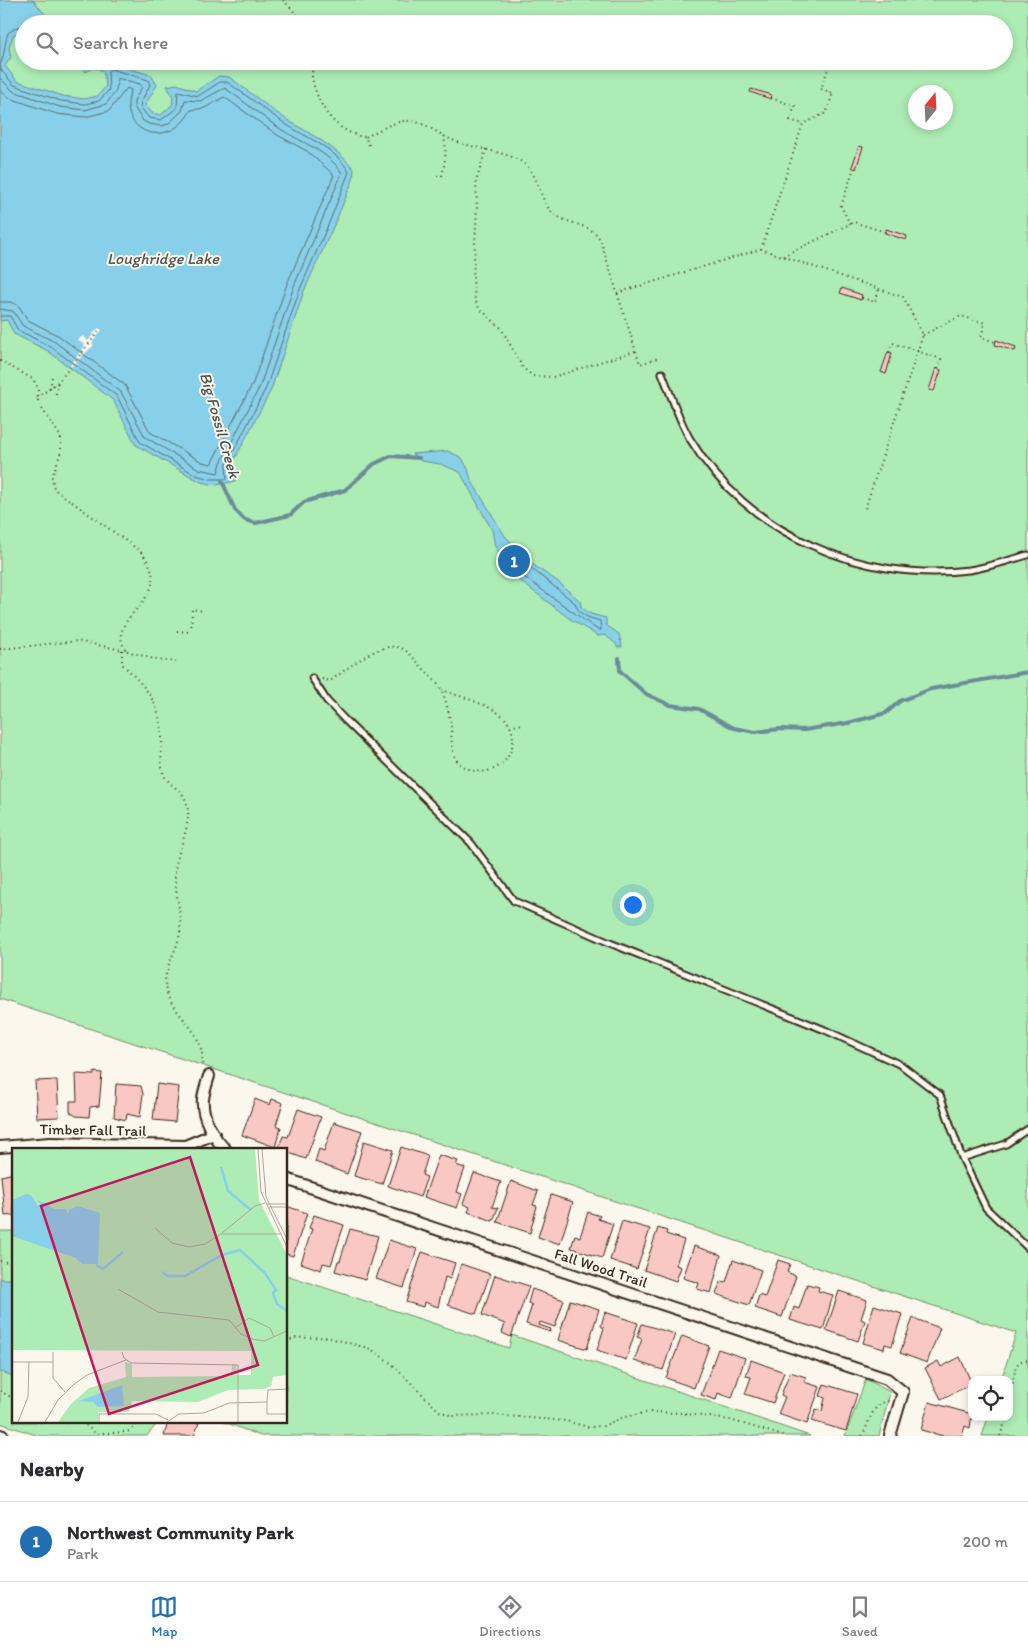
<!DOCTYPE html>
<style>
:root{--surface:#fff;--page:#f2f2f3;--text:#2b2b33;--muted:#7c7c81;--line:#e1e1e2;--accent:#1f6fb2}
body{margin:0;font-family:Itim,sans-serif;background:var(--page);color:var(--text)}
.controls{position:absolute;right:15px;bottom:15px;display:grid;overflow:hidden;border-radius:10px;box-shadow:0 2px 8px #0003}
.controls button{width:45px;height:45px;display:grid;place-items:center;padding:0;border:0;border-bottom:1px solid var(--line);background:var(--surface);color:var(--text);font:25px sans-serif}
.compass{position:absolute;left:908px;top:85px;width:45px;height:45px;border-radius:50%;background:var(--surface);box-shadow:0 2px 8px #0003;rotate:18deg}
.you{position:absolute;left:632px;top:904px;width:18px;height:18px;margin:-12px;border:4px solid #fff;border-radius:50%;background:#1a73e8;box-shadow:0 0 0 8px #1a73e833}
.badge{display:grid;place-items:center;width:32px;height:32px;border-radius:50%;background:var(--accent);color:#fff;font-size:16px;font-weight:700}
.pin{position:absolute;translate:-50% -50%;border:2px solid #fff;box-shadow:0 1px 5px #0006}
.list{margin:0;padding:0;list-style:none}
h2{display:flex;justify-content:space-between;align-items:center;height:65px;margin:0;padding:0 20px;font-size:21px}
h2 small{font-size:16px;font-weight:400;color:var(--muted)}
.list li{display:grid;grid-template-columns:32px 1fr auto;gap:15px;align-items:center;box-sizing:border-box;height:80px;padding:0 20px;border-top:1px solid var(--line)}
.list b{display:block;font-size:19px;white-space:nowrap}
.list p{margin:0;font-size:16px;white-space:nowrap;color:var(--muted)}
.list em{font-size:16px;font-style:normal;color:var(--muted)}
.icon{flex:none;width:28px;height:28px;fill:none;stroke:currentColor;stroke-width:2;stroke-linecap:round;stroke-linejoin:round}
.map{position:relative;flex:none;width:1028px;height:1436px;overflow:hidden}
.search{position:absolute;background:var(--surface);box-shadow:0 2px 8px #0003;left:15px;right:15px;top:15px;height:55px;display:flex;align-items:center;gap:12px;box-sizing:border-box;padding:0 18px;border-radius:28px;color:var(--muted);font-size:19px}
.sheet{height:145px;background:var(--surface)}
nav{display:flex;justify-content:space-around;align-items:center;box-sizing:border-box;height:70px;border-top:1px solid var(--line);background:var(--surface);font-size:14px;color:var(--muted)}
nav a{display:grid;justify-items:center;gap:2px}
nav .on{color:var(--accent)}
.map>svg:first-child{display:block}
</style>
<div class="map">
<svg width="1028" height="1436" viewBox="0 0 1028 1436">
<rect width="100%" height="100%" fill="#fbf7ec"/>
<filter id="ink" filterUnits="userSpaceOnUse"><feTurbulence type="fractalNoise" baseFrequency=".02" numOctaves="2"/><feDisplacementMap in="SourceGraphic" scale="10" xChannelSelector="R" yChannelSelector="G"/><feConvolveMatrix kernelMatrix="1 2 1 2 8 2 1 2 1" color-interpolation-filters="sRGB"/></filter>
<g filter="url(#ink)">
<!-- green -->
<path fill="#adecb4" stroke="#748b69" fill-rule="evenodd" d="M 0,0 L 1028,0 L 1028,1436 L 982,1436 L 988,1417 L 1009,1417 L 1009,1380 L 1001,1380 L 1016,1333 L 0,999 ZM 24,24 L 1004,24 L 1004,61 L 24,61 ZM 916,92 L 946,92 L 946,122 L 916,122 Z
M 0,1231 L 14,1231 L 14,1422 L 158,1422 L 147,1436 L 39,1436 L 0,1423 Z
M 286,1275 L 509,1348 L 512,1335 L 810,1436 L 261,1436 L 224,1422 L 286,1422 Z
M 866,1379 L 890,1392 L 879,1436 L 845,1436 Z"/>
<!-- water -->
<path fill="#88d0e9" stroke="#698e98" d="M 0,0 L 33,0 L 53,24 L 24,24 L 24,31 L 13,35 L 9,48 L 11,57 L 5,66 L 17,81 L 63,96 L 84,99 L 98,96 L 106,86 L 103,71 L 94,67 L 86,72 L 75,61 L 102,61 L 151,75 L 157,85 L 145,105 L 152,113 L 161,115 L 172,105 L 173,97 L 167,86 L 177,84 L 196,91 L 219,76 L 229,77 C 249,91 268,108 289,121 C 314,136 336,147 354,169 L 353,180 L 334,225 L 304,291 L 271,390 L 230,468 L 236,481 L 216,485 L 201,482 L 136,445 L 113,400 L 48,351 L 14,334 L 7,320 L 0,321 Z
M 448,451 L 462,458 L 468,469 L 471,480 L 505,536 L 536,567 L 557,581 L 580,601 L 581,607 L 591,614 L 606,618 L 606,625 L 619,634 L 622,647 L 617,647 L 616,644 L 605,635 L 598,636 L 570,619 L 515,577 L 511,560 L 502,556 L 495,547 L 492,530 L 460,472 L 440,464 L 421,461 L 412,454 Z
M 0,1279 L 14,1279 L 14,1376 L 0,1372 Z"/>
<!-- pier -->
<path fill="#fbf7ec" d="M 98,328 L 102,330 L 92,343 L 94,345 L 70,368 L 69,367 L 85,345 L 78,340 L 83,336 L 88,341 Z"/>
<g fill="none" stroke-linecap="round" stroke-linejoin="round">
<!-- shore -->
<path stroke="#5a6c6f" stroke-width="1" d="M 0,78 L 13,91 L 60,107 L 85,110 L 106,104 L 116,91 L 117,78 L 140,84 L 142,87 L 134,101 L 134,107 L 143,121 L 149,124 L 162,126 L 168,124 L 182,111 L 185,100 L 200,101 L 225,88 C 244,101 262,117 282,130 C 303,143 329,152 342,173 L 294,286 L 260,386 L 221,463 L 218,473 L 199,469 L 145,437 L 121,392 L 55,342 L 23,326 L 13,311 L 0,309
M 0,90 L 9,98 L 57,114 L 85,117 L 109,111 L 127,88 L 131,90 C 115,131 168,153 191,110 L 205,108 L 224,97 L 279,136 L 307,151 L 334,175 L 287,284 L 253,383 L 211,464 L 202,462 L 150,432 L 125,385 L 59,336 L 28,320 L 18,305 L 10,302 L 0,302
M 0,316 L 10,316 L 18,330 L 51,347 L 117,396 L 140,442 L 196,475 L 210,479 L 227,479 L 226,466 L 266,388 L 300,289 L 329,223 L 349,172 C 335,147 306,138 284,123 C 265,110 246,95 227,82 L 220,82 L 198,96 L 178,91 L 177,108 L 161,120 L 149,118 L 140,107 L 141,102 L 150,85 L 148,80 L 111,69 L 108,71 L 109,90 L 99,101 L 85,104 L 61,101 L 14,85 L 1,70 L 0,65 C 5,55 4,45 8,33 L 17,27 L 24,26
M 518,558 L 575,603 C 578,615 589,618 600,621 L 601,630 L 598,630 L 520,574 L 517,566 Z"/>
<!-- stream -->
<path stroke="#698e98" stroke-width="4" d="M 222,481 L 235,510 L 245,520 L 256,523 L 290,515 L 304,502 L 345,490 L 374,464 L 391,456 L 419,458
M 619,658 L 620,671 L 646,694 L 670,705 L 699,709 L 734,728 L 755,732 L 780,729 L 804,730 L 848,723 L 886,713 L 900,701 L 931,689 L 1028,672"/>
</g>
<!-- building -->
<path fill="#f9c8c4" stroke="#3b2a1e" d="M 751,89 L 772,95 L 771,99 L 750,92 Z
M 859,146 L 863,147 L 856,169 L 852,167 Z
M 886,229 L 907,236 L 906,240 L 885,233 Z
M 842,288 L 862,295 L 861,300 L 840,293 Z
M 996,340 L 1016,347 L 1015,351 L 995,345 Z
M 888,352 L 892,353 L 886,374 L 881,372 Z
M 936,368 L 941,370 L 934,391 L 929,390 Z
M 94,1072 L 102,1073 L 99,1106 L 90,1107 L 89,1117 L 76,1116 L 70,1112 L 70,1101 L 77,1101 L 76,1074 L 94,1075 Z
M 57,1080 L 59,1117 L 37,1118 L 35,1081 Z
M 116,1084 L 141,1086 L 143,1094 L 140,1117 L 127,1114 L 126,1120 L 114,1117 Z
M 157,1084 L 179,1087 L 175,1122 L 153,1120 Z
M 255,1099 L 270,1105 L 272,1099 L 283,1103 L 276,1125 L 281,1127 L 275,1147 L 242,1135 Z
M 298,1109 L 321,1117 L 306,1159 L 286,1152 L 286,1150 L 278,1149 L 283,1136 L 288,1137 Z
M 334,1122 L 362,1131 L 347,1174 L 315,1162 L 319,1149 L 324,1151 Z
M 364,1141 L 393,1150 L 382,1184 L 354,1176 Z
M 401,1147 L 428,1156 L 422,1175 L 427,1177 L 420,1197 L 388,1186 Z
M 439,1155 L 458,1161 L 456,1165 L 465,1168 L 457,1192 L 462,1194 L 457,1208 L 424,1197 Z
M 14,1173 L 14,1215 L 5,1216 L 1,1176 Z
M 474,1173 L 501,1182 L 492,1207 L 498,1208 L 493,1221 L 468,1212 L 470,1207 L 463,1204 Z
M 511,1181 L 538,1191 L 533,1205 L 537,1206 L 530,1233 L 497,1222 Z
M 551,1195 L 573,1202 L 560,1244 L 538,1237 Z
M 286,1206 L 307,1213 L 293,1256 L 286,1254 Z
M 588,1212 L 600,1216 L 598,1219 L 613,1224 L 602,1258 L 571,1248 L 575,1235 L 580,1237 Z
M 314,1215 L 344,1225 L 331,1265 L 323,1263 L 321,1270 L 301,1263 L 312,1229 L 309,1228 Z
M 622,1221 L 650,1229 L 637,1269 L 610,1260 Z
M 658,1228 L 667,1231 L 666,1234 L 684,1240 L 676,1265 L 681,1267 L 676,1281 L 644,1270 Z
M 350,1229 L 378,1236 L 365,1280 L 335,1271 L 338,1261 L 340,1261 Z
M 389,1240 L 417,1249 L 404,1288 L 376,1279 Z
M 694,1246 L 721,1255 L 711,1293 L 697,1289 L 699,1283 L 683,1278 Z
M 422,1252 L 455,1263 L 450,1279 L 445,1277 L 438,1307 L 424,1302 L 423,1307 L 406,1302 Z
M 733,1260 L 761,1270 L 749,1305 L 716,1294 L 721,1281 L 726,1282 Z
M 778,1260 L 790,1264 L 787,1272 L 796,1276 L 782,1317 L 755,1308 L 759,1295 L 765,1297 Z
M 461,1264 L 490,1274 L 476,1314 L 448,1305 Z
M 495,1275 L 529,1286 L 511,1337 L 502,1333 L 505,1324 L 482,1315 Z
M 807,1284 L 819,1287 L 818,1291 L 833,1295 L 823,1330 L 790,1320 L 794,1307 L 799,1309 Z
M 532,1289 L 564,1300 L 555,1327 L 540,1322 L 539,1325 L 551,1329 L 550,1332 L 526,1324 L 532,1305 L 528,1303 Z
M 839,1291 L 867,1300 L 861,1319 L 865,1321 L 858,1341 L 826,1330 Z
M 570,1300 L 599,1309 L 587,1349 L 558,1340 Z
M 874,1305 L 902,1314 L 892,1346 L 885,1344 L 884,1349 L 863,1343 Z
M 605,1312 L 638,1323 L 626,1360 L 597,1350 L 604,1328 L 601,1326 Z
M 913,1318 L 940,1328 L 927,1363 L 900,1353 Z
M 642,1324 L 675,1334 L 663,1370 L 634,1361 L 642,1339 L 637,1337 Z
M 682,1336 L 709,1346 L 694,1388 L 666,1378 Z
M 718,1349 L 745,1358 L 732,1398 L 718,1393 L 716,1400 L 701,1395 Z
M 960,1357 L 972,1384 L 941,1399 L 925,1368 L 938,1361 L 941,1367 Z
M 751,1360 L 784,1372 L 773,1403 L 745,1394 L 751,1377 L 746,1376 Z
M 790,1372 L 806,1377 L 804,1382 L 820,1387 L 807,1424 L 778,1414 L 785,1397 L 781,1395 Z
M 824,1384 L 857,1394 L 846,1431 L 812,1421 L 816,1409 L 822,1411 L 825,1398 L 820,1396 Z
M 929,1402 L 972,1414 L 970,1428 L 965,1426 L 962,1436 L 943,1436 L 921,1430 Z
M 168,1422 L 195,1422 L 199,1423 L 194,1436 L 164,1436 Z"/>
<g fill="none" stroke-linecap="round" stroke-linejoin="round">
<!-- lane casing -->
<g stroke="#3b2a1e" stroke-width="9">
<path id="lane" d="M 662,373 C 671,395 678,418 690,439 C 747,534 862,583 969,570 C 989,567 1009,560 1028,555
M 312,678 L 327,701 L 345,720 L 471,843 L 514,901 L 610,943 L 825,1030 L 901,1065 L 940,1095 L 962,1158 L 986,1208 L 1028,1248
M 962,1158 L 1006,1144 L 1028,1129"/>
</g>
<!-- street casing -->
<g stroke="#3b2a1e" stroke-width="14">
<path id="street" d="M 209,1076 C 207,1083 204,1091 203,1099 C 201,1116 214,1139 226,1150
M 0,1147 L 50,1143 L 185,1146 L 214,1134
M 286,1179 L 887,1379 L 903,1392 L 890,1436
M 0,1435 L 3,1436"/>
</g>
<!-- path -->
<path stroke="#3b2a1e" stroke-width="2" stroke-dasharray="1 4" stroke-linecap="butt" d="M 283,0 L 298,16 L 301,24
M 312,61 C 313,66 312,72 312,77 C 317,105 335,133 365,137
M 771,98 L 795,106 L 790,120 L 803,124
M 369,145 L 365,137 C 378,132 394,120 408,121 C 423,121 437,133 450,139 C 471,149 513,151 528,167 C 540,181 540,202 554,214 C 568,225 590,223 600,239 L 640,364 L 658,358
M 486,149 L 476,182 L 477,207 L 473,280 L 475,300 L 479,308 L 501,328 L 523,368 L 533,376 L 553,377 L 635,351
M 437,176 L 442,176 C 445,161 447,151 444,136
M 850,224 L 841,206 L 854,168
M 761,249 L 803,124 L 826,113 L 833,93 L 821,89 L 828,69
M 783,256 L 854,222 L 885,232
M 617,293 L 761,249 L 903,297 L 923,335 L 864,512
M 862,298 L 875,302 L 879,289
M 923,335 L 961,316 L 985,323 L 981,337 L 995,342
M 889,352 L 893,343 L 941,359 L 938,369
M 0,361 L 33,379 L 38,388 L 38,403 L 61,437 L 61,452 L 52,477 L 54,489 L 140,551 C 183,600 101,614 126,650
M 50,388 L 52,377
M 56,394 L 58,382
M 37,398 L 59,381 L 100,330
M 177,631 L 191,632 L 192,609 L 203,611
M 0,649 L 77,641 L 123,650
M 122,650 L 122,664 C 145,686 161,703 162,738 C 162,748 160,762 163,772 C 166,785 183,789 186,801 C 194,822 177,849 175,871 C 174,891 182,912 180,932 C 178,950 165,965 165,983 C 166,1014 207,1027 202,1067
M 127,651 L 157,660 L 176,662
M 322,679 L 330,681 C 348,669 381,638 403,649 C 410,653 415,660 420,665 C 426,672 438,682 442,691 C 446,700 450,717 451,728 C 452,745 450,762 469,769 C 499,781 525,747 507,721 C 497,706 458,696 442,690
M 510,727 L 522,724
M 0,1261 L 14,1263
M 286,1342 L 296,1338 L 327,1337 L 371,1349 L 391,1363 L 439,1411 L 453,1416 L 494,1415 L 566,1421 L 588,1427 L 603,1426 L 624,1417 L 651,1412 L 681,1413 L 730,1420 L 784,1436
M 0,1391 L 14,1399
M 1009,1403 L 1016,1366 L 1020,1361 L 1028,1360
M 82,1422 L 95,1433 L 114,1433 L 130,1431 L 139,1422
M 862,1436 C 870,1423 871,1403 889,1401
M 1000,1436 L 1007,1417"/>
<!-- lane -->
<use href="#lane" stroke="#fbf7ec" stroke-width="5"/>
<!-- street -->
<use href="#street" stroke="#fbf7ec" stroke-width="10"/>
</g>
</g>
<g text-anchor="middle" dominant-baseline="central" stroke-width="4" stroke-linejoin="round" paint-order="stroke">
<!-- street labels -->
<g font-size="15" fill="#3b2a1e" stroke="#fbf7ec">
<text transform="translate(93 1130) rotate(1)">Timber Fall Trail</text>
<text transform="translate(601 1268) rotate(18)">Fall Wood Trail</text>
</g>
<!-- water labels -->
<g font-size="16" font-style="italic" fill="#4e5451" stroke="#fbf7ec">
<text x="163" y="258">Loughridge Lake</text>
<text transform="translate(220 425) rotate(74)">Big Fossil Creek</text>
</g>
</g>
<!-- overview -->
<g transform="translate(12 1148)">
<rect width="275" height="275" fill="#fbf7ec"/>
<path d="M 0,1 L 243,1 L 247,52 L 275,107 L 275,227 L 261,229 L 259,238 L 252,241 L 216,242 L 186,254 L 120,253 L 117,264 L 86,264 L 86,274 L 46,274 L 59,256 L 77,240 L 114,229 L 113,214 L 120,216 L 120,229 L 219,228 L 220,217 L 224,218 L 225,227 L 239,227 L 239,203 L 0,202 Z" fill="#adecb4"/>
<path d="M 14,46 L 19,47 L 26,58 L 29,56 L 25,53 L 28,53 L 43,61 L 54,61 L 56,67 L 57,62 L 66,58 L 88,65 L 86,116 L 70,116 L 64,110 L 0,88 L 0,52 ZM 110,237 L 112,258 L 86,259 L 81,254 L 67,253 Z" fill="#88d0e9"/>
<path fill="none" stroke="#88d0e9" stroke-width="2.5" d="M 209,19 L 216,43 L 239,62M 84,117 L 91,121 L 111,104M 150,124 L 156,128 L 173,128 L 210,107 L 228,102 L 253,125 L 264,142 L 261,145 L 265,156 L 275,163"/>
<path fill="none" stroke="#aea59a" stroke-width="1" d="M 246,1 L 249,44 L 275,99M 250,1 L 254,49 L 275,91M 255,56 L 275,56M 257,59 L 275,59M 143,80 L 160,95 L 177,99 L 193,96 L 209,86 L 268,86M 210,85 L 243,58 L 253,55M 106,141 L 146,164 L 217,172 L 229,186 L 240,191 L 252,193 L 275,183M 223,180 L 237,170 L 258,180 L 262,189M 41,204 L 41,230 L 53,244M 110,204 L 112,210 L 119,215 L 226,217 L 226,274M 0,214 L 41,214M 275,241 L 256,242 L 255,254 L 255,266 L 275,266M 6,274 L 16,249 L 17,214M 33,274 L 46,252 L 61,237 L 75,227 L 114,212M 87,274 L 87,266 L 144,266 L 156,272M 155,274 L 167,266 L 192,265 L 217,255 L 255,254"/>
<path fill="#c2185b" fill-opacity="0.15" stroke="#c2185b" stroke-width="2.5" d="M 178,9 L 246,217 L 97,266 L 29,58 Z"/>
<rect width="275" height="275" fill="none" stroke="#3b2a1e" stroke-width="2.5"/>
</g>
</svg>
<div class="controls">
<button><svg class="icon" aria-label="locate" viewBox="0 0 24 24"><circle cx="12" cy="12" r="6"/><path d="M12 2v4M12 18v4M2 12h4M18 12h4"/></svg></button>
</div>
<svg class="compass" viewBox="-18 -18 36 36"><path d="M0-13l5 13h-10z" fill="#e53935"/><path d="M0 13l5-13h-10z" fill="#7c7c81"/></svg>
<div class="you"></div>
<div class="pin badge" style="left:514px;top:561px">1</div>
<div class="search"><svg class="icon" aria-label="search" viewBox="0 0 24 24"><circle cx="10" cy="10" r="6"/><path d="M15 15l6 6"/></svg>Search here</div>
</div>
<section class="sheet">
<h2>Nearby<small></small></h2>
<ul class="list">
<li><span class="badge">1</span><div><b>Northwest Community Park</b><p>Park</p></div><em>200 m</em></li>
</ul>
</section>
<nav>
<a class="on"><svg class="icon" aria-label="map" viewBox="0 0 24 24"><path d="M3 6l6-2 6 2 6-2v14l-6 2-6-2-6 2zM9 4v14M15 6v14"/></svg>Map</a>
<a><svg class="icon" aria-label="directions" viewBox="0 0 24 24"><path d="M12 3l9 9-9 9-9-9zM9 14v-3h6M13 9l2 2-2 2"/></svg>Directions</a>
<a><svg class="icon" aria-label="saved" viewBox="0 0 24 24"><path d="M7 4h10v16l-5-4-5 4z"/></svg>Saved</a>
</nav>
